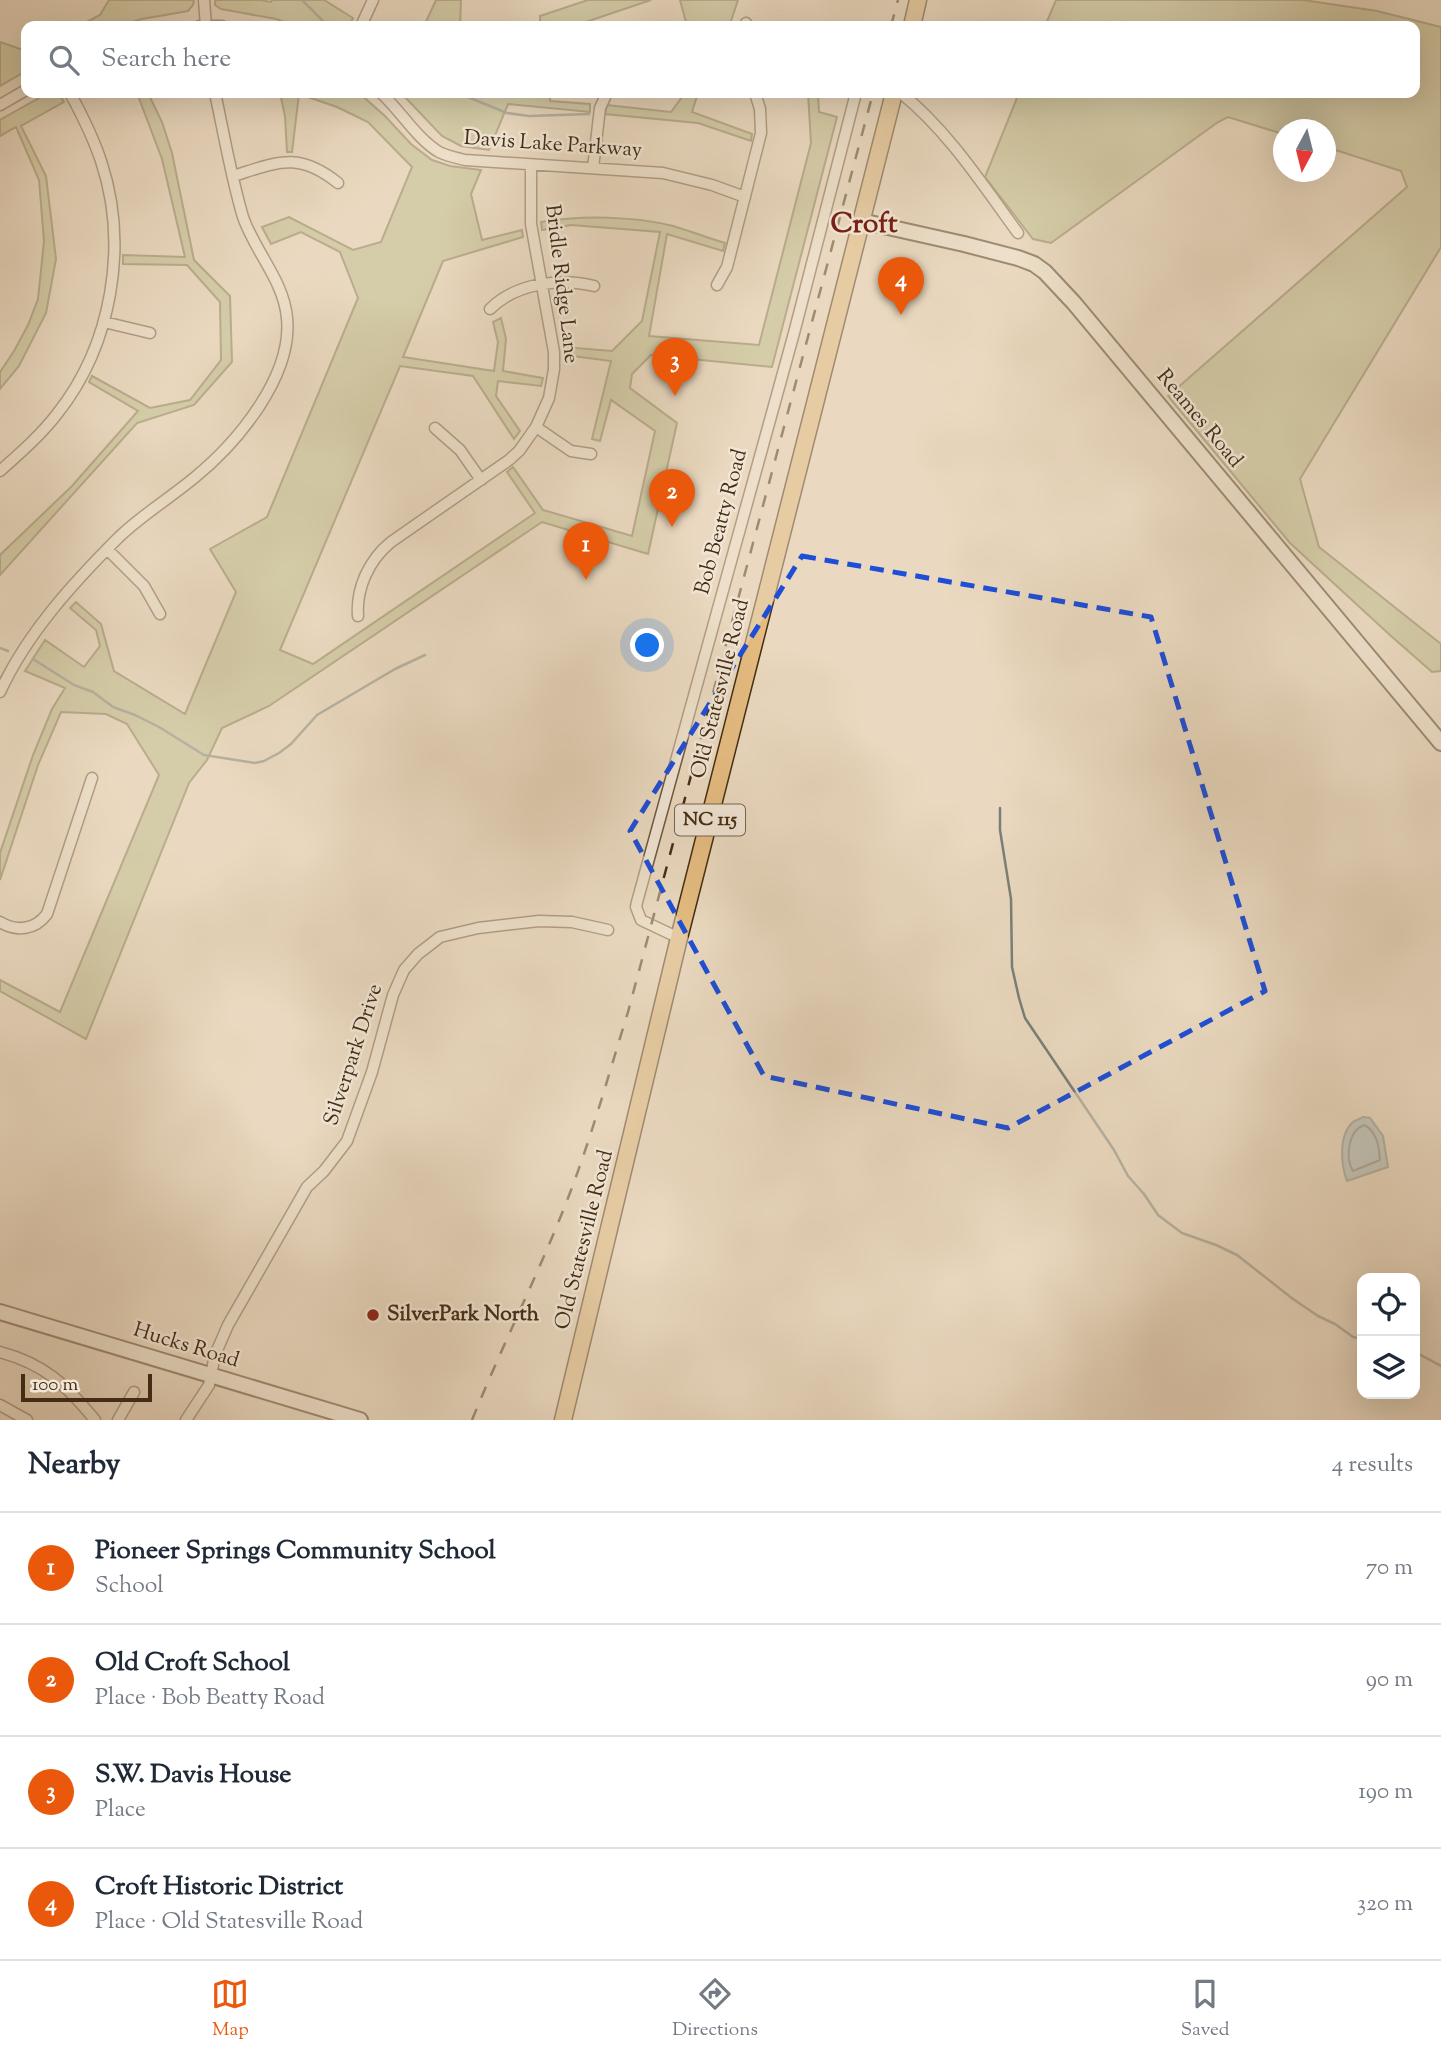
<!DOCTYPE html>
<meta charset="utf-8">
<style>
:root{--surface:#fff;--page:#f6f6f7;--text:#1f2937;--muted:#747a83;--line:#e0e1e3;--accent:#ea580c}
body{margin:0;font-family:"Sorts Mill Goudy",serif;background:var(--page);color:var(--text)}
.controls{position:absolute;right:21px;bottom:21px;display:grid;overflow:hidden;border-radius:14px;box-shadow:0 7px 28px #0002}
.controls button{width:63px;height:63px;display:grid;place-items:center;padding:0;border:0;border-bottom:2px solid var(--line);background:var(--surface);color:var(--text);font:35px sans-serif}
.compass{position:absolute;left:1273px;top:119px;width:63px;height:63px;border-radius:50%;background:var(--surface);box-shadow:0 7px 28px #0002;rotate:187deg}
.scale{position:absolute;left:21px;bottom:18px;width:131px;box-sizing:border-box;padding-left:7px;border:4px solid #442d14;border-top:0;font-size:19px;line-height:24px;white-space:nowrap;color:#442d14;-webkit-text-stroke:5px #f1e6d6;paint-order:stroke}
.you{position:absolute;left:648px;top:646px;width:24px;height:24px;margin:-18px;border:5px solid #fff;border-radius:50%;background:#1a73e8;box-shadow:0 0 0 10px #1a73e833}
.badge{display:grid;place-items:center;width:46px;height:46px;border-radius:50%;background:var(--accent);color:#fff;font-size:23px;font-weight:700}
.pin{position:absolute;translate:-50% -58px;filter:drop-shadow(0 2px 4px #0008)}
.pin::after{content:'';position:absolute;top:37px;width:24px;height:21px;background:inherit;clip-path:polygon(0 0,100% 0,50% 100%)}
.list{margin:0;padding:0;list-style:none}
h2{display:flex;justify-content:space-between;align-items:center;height:91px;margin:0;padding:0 28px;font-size:30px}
h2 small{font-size:23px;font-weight:400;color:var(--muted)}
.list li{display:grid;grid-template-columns:46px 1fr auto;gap:21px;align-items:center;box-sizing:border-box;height:112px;padding:0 28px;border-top:2px solid var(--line)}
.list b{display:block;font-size:26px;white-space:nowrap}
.list p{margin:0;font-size:23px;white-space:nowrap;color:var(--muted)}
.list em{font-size:23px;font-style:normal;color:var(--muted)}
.icon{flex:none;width:38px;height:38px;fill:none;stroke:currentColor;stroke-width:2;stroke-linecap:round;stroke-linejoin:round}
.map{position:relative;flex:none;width:1441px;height:1420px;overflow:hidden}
.search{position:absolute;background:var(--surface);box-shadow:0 7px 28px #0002;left:21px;right:21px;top:21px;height:77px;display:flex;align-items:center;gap:18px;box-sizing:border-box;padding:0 24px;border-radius:14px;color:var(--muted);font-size:26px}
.sheet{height:539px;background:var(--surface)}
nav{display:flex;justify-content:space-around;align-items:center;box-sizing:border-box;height:98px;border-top:2px solid var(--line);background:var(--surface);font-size:19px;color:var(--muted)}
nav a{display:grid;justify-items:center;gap:4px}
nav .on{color:var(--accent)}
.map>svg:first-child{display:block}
</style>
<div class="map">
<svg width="1441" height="1420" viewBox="0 0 1441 1420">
<rect width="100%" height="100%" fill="#ead9c0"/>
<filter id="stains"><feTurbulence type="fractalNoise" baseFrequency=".00286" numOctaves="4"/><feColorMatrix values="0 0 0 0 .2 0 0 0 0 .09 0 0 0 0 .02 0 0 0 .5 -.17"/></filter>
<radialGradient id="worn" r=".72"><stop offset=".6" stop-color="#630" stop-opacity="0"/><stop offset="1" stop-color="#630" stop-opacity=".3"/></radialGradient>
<!-- green -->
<path fill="#bcbe8e" stroke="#807651" stroke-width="2" d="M 109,0 L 194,0 L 193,5 L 188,11 L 142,19 L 119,26 L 79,26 L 100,15 Z
M 215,0 L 260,0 L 271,2 L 272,0 L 324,0 L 353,18 L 349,26 L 296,26 L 276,19 L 221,9 L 215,5 Z
M 436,0 L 461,0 L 460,26 L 424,26 Z
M 588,0 L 651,0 L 574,26 L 540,26 L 540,16 Z
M 680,0 L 738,0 L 731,21 L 732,26 L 687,26 Z
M 1056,0 L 1303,0 L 1377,11 L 1441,27 L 1441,247 L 1300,479 L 1319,547 L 1441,644 L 1441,671 L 1432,672 L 1391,636 L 1290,543 L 1168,396 L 1407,187 L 1401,171 L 1326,147 L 1326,130 L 1284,130 L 1283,134 L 1228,117 L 1218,122 L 1051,243 L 1033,239 L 985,177 L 1019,93 L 1415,93 L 1415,26 L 1045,26 Z
M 0,42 L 26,51 L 26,71 L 0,86 Z
M 48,93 L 59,94 L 64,102 L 21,126 L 46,176 L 56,259 L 46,313 L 19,366 L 0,389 L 0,372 L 14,351 L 28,325 L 38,299 L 44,241 L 39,180 L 16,127 L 0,136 L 0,120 Z
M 137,93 L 148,93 L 162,122 L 172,153 L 194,260 L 230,296 L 232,362 L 194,405 L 137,423 L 0,575 L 0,555 L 72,486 L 138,411 L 89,382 L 92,376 L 150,408 L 190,400 L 221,360 L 220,302 L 187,265 L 123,264 L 123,255 L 185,257 L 162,159 Z
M 280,93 L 359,93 L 385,116 L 411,144 L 432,160 L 450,166 L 481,170 L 471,194 L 482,240 L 522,230 L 523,237 L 443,261 L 403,357 L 494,371 L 498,342 L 493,322 L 501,318 L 506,339 L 503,371 L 543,378 L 541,386 L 498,381 L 496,396 L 520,431 L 514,439 L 473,376 L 400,366 L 280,650 L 313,664 L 535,513 L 507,472 L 513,467 L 543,510 L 632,536 L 655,431 L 611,400 L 600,441 L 592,439 L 611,361 L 565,355 L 564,347 L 612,351 L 642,321 L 660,232 L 571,225 L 542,230 L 541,222 C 581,215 633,216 673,226 C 690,231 708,238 725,243 L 723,251 L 667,234 L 649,336 L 759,345 L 811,143 L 808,93 L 818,93 L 819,112 L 837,117 L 772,367 L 651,355 L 632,374 L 630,388 L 677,423 L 648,554 L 542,522 L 269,706 L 222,728 L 207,760 L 189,783 L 183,798 L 86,1039 L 0,991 L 0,980 L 60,1012 L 159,775 L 127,724 L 106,714 L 61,712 L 38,765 L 0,880 L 0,853 L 33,755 L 52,709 L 65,688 L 25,671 L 45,640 L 84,667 L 100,646 L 96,630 L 70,608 L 76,602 L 101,624 L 114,671 L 185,714 L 236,592 L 210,549 L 267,517 L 358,298 L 340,252 L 301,232 L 271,244 L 262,227 L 289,217 L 353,250 L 381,242 L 412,167 L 368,122 L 337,107 L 299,94 L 292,152 L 287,152 L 285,116 Z
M 401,93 L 550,93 L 550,101 L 590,104 L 590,112 L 508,104 L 489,150 L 461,146 L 442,136 Z
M 685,93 L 698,93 L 692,112 L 752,134 L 751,141 L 698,123 L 605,114 L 607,105 L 671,112 Z"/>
<!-- water -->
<path fill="#9db7be" stroke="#79807a" stroke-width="2" d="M 1363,1117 L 1370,1118 L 1383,1136 L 1388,1167 L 1347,1181 C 1341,1165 1338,1135 1353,1122 C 1354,1121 1362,1118 1363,1117 Z"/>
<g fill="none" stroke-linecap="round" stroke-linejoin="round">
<!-- shore -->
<path stroke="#707269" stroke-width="2" d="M 1364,1125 C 1377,1131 1379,1147 1380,1160 L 1353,1171 C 1345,1158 1348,1131 1364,1125 Z"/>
<!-- stream -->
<path stroke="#79807a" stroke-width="2.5" d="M 302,0 L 328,26
M 458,93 L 507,113 L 529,116 L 589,114
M 0,648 L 8,651
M 33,659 L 74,685 L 93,692 L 113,707 L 135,715 L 159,727 L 204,755 L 255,763 L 264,761 L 279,753 L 291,744 L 317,715 L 395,669 L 425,655
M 1000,808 L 1000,830 L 1011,899 L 1012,967 L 1019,998 L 1025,1018 L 1114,1150 L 1128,1176 L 1144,1194 L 1158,1215 L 1182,1233 L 1216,1245 L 1237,1255 L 1293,1299 L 1318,1316 L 1335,1324 L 1353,1337 L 1362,1339
M 1415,1352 L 1441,1366"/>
<!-- minor casing -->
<g stroke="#6e583f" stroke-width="13">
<path id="minor" d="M 204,0 L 206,26
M 199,26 L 222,26
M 361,26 L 373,0
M 745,26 L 746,23
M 381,93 C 400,110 417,139 439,152 C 447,156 457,158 465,160 L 663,173 L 712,185 L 745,197
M 901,93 C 948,131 982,184 1018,233
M 0,105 L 26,90
M 593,168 L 600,108 L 607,93
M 233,176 C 278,162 298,151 338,183
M 717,285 L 727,267 L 761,133 L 760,109 L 755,93
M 490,309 C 515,284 559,277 594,286
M 104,322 L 150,333
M 536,427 L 571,451 L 591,454
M 435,428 L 460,450 L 481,480
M 0,471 C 20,453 40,436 57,414 C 112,345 129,245 101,161 C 93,137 82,115 70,93
M 107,549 L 144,586 L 160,614
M 358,616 C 356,588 369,560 391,542 L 509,460 L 519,451 L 536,427 L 549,398 L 554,369 L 554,352 L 531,224 L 531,165
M 0,692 C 27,633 74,582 119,537 C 142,515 170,498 194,478 C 236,444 293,377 287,318 C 284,281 255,252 243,217 C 231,177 224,134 215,93
M 0,922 C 17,932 35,930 47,914 L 92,778
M 679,938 L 641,920 L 636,907 L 637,902 L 794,333 L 856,93
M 0,1352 C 45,1364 66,1385 95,1420
M 0,1405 L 27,1420
M 118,1420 L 134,1392
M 186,1420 L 209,1385 L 215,1355 L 228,1325 L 307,1187 L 324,1171 L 347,1141 L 372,1072 L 393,995 L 404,970 L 418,954 L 440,937 L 478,928 L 539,921 L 572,922 L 608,930"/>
</g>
<!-- secondary casing -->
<g stroke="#442d14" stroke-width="18">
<path id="secondary" d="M 861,221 L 964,244 L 1018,258 L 1034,264 L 1045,272 L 1074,303 L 1441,743
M 0,1312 L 360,1420"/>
</g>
<!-- primary casing -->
<g stroke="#442d14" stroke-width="19">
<path id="primary" d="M 912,26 L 918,0
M 563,1420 L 679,938 L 894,93"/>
</g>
<!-- minor -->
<use href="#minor" stroke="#f1e6d6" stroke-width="10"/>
<!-- secondary -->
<use href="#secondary" stroke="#f1e6d6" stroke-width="14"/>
<!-- primary -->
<use href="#primary" stroke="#e5bc80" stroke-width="16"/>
<!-- rail -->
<path stroke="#442d14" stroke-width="2.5" stroke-dasharray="12 12" stroke-linecap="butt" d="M 891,26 L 898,0
M 472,1420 C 504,1341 543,1265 573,1185 C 594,1128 610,1070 628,1012 L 873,93"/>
</g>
<!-- marked area -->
<path d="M0 0H1441V1420H0ZM 802,556 L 1151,617 L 1265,991 L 1008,1128 L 764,1076 L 630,831 Z" fill="#ead9c0" fill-opacity=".55" fill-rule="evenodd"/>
<path fill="none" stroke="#1d4ed8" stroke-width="5" stroke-dasharray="14 9" stroke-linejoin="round" d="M 802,556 L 1151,617 L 1265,991 L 1008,1128 L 764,1076 L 630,831 Z"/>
<!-- markers -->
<circle fill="#8f2418" stroke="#f1e6d6" stroke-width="2.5" cx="373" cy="1315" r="7"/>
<g text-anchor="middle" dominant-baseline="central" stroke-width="5" stroke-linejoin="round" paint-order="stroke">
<!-- shield labels -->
<rect fill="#f1e6d6" stroke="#78644e" stroke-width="2" x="675" y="804.5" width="70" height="31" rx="5"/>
<g font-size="19" font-weight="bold" fill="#442d14">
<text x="710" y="820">NC 115</text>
</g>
<!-- street labels -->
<g font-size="21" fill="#442d14" stroke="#f1e6d6">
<text transform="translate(553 145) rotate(4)">Davis Lake Parkway</text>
<text transform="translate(561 284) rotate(83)">Bridle Ridge Lane</text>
<text transform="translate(1199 419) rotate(50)">Reames Road</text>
<text transform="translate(722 522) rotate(-75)">Bob Beatty Road</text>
<text transform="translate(721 689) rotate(-76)">Old Statesville Road</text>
<text transform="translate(354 1055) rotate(-72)">Silverpark Drive</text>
<text transform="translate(585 1240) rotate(-76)">Old Statesville Road</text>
<text transform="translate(186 1346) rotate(17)">Hucks Road</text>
</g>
<!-- poi labels -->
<g font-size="21" font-weight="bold" fill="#442d14" stroke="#f1e6d6" text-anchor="start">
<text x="387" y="1315">SilverPark North</text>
</g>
<!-- district labels -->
<g font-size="28" font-weight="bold" fill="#7a1f14" stroke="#f1e6d6">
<text x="864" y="225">Croft</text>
</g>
</g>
<rect width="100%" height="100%" filter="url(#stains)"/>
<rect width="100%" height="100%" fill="url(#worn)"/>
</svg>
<div class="controls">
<button><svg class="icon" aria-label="locate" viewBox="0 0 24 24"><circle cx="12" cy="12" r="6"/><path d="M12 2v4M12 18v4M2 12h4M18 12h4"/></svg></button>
<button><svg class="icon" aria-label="layers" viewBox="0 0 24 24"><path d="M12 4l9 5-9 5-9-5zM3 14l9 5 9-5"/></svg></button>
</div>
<svg class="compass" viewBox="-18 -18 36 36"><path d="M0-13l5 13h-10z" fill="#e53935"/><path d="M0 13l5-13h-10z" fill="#747a83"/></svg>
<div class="scale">100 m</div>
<div class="you"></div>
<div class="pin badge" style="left:586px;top:580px">1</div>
<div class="pin badge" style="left:672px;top:527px">2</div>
<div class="pin badge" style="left:675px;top:396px">3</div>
<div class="pin badge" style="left:901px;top:315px">4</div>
<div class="search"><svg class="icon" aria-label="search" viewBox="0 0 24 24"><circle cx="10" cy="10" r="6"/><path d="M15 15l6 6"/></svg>Search here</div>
</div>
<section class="sheet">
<h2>Nearby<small>4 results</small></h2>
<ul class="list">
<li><span class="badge">1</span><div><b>Pioneer Springs Community School</b><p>School</p></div><em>70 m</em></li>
<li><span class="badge">2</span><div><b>Old Croft School</b><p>Place · Bob Beatty Road</p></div><em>90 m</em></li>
<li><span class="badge">3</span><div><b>S.W. Davis House</b><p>Place</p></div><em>190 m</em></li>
<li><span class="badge">4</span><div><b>Croft Historic District</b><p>Place · Old Statesville Road</p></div><em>320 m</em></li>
</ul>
</section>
<nav>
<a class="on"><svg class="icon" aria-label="map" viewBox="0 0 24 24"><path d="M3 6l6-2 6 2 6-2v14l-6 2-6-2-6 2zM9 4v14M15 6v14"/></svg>Map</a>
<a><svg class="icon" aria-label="directions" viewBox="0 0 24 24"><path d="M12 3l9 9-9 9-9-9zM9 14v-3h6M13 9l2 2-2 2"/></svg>Directions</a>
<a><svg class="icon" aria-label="saved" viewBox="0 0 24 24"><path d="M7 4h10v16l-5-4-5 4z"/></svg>Saved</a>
</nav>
